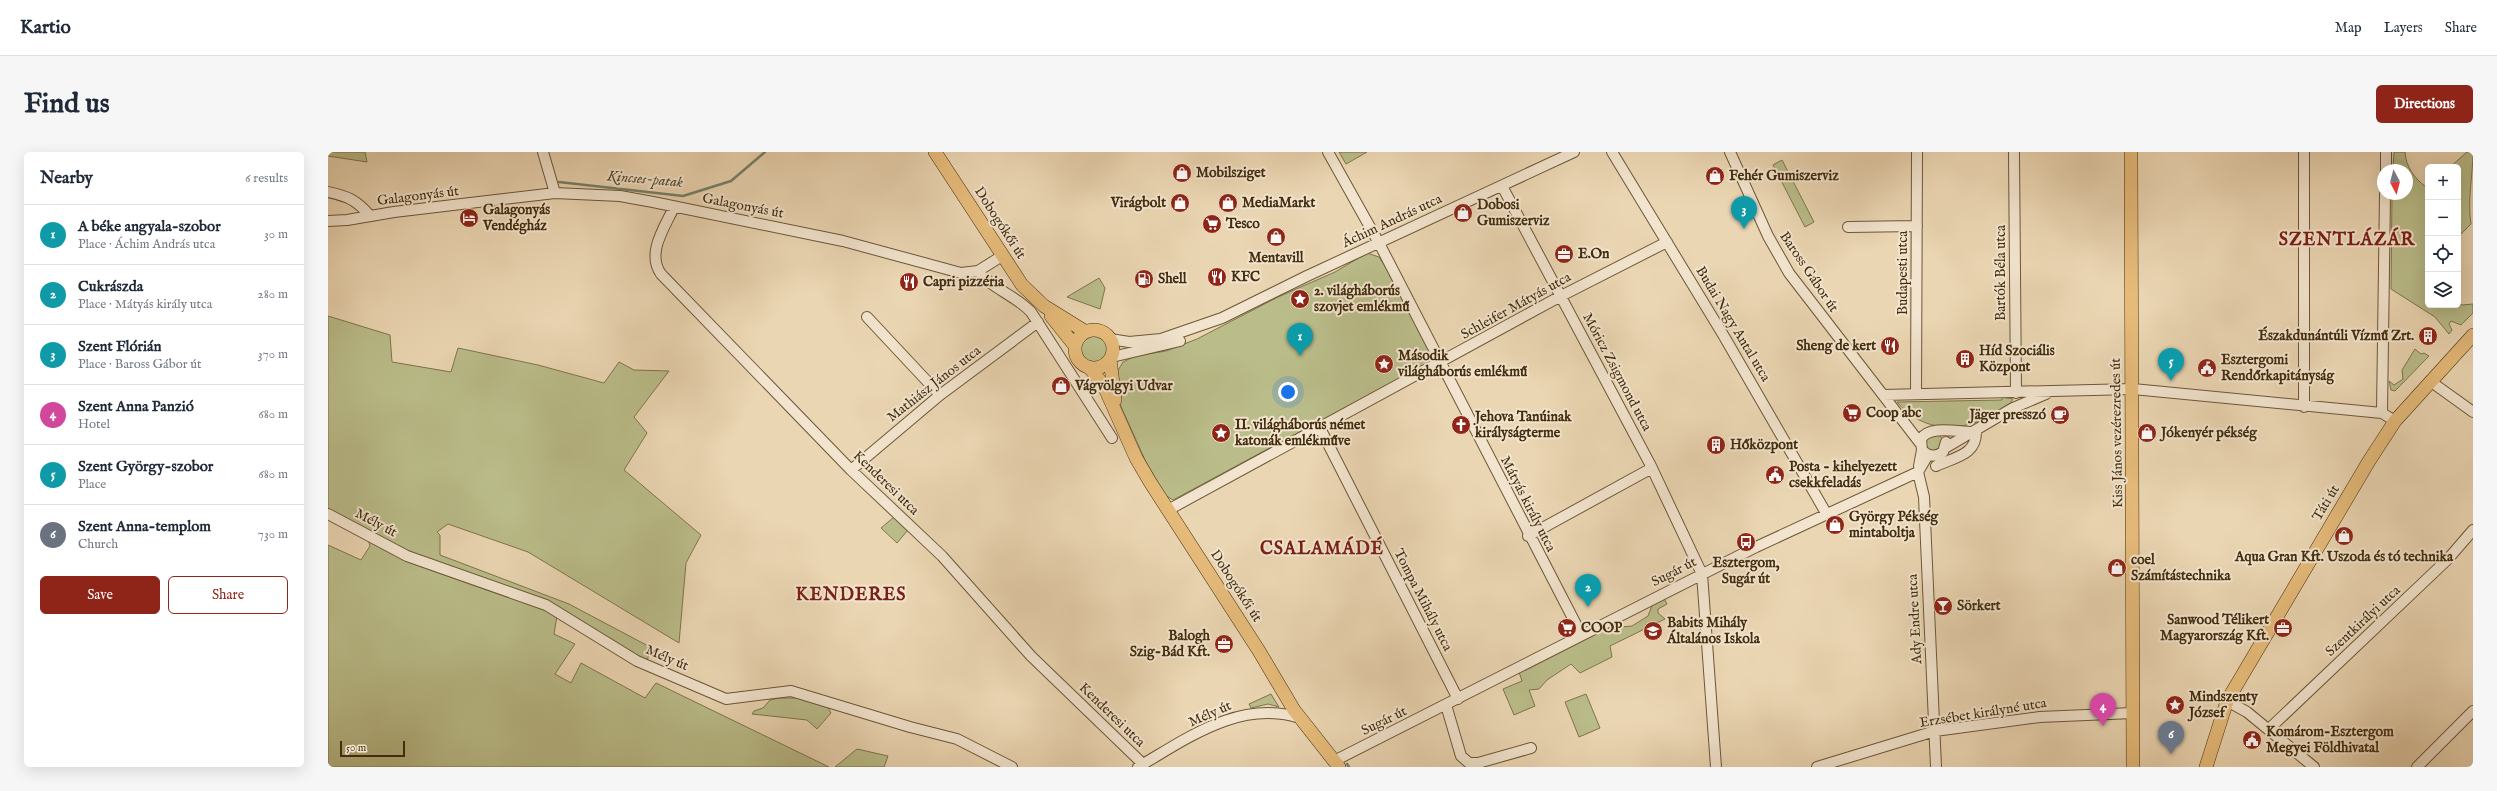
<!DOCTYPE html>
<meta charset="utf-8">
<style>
:root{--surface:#fff;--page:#f6f6f7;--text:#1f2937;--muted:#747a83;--line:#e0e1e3;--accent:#8f2418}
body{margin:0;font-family:"IM FELL English",serif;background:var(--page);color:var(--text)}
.controls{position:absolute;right:12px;top:12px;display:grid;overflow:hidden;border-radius:6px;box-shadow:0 4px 16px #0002}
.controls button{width:36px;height:36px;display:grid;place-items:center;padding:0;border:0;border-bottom:1px solid var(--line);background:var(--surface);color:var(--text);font:20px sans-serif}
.compass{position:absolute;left:2049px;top:12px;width:36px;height:36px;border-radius:50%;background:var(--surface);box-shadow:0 4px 16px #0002;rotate:173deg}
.scale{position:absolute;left:12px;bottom:10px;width:65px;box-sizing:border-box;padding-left:4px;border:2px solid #422d0e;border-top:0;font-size:11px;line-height:14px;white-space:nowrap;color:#422d0e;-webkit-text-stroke:3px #f2e4ce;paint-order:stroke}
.you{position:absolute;left:960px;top:240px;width:14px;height:14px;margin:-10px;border:3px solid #fff;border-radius:50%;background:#1a73e8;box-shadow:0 0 0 6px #1a73e833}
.badge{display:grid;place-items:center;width:26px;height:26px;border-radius:50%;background:var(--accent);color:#fff;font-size:13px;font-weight:700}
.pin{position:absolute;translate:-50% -33px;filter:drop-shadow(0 1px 2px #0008)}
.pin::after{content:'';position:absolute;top:21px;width:14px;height:12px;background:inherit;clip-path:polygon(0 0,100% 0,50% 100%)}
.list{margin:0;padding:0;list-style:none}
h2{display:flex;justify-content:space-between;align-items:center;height:52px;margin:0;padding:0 16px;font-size:17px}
h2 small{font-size:13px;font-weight:400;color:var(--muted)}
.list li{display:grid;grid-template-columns:26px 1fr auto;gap:12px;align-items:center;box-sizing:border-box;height:60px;padding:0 16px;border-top:1px solid var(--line)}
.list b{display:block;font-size:15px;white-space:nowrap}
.list p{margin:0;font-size:13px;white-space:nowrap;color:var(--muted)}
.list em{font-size:13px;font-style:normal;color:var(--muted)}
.actions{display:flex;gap:8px;padding:12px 16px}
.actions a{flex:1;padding:9px 0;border:1px solid var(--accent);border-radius:6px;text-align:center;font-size:14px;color:var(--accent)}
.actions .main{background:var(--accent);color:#fff}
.icon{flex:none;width:22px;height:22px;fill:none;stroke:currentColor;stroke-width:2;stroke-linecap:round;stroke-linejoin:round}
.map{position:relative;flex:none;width:2145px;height:615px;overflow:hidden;border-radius:6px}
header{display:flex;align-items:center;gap:24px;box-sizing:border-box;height:56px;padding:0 20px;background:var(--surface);border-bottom:1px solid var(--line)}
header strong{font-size:19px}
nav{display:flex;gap:22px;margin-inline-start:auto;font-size:14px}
.intro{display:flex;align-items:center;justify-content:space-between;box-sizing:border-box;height:96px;padding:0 24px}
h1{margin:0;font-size:28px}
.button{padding:10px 18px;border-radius:6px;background:var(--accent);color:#fff;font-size:14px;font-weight:700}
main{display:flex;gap:24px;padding:0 24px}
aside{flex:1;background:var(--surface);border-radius:6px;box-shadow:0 4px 16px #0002}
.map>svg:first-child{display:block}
</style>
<header>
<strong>Kartio</strong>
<nav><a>Map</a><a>Layers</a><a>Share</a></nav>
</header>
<div class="intro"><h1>Find us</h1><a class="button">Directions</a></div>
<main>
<aside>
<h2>Nearby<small>6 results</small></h2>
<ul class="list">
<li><span class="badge" style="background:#0f9aa8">1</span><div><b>A béke angyala-szobor</b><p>Place · Áchim András utca</p></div><em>30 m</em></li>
<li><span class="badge" style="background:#0f9aa8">2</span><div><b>Cukrászda</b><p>Place · Mátyás király utca</p></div><em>280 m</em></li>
<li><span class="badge" style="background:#0f9aa8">3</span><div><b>Szent Flórián</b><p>Place · Baross Gábor út</p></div><em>370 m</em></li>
<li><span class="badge" style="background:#d1479c">4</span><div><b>Szent Anna Panzió</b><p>Hotel</p></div><em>680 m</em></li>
<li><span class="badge" style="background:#0f9aa8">5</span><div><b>Szent György-szobor</b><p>Place</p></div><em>680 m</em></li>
<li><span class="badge" style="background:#6b7280">6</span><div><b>Szent Anna-templom</b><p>Church</p></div><em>730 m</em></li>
</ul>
<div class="actions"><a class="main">Save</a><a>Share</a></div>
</aside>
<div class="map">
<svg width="2145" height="615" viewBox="0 0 2145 615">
<rect width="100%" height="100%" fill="#ebd6b3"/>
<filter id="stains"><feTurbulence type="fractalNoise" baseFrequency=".005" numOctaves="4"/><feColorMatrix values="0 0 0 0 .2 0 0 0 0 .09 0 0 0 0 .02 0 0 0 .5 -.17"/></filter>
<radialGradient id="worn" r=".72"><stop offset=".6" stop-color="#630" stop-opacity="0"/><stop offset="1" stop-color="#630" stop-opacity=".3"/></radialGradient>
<!-- green -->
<path fill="#babd8a" stroke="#7e754c" d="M 0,0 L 37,0 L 39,10 L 0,4 Z
M 1011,0 L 1039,0 L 1018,12 Z
M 2066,0 L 2077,0 C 2078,15 2086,26 2098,35 L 2100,34 L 2100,153 L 2130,153 L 2130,150 L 2134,153 L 2145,152 L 2145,161 L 2133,173 L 2123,169 L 2121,172 L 2124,178 L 2121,182 L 2107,165 L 2063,137 L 2064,42 L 2079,42 L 2079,18 L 2065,18 Z
M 2139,0 L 2145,0 C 2145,24 2139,47 2143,72 L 2130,85 L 2130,15 L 2122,15 Z
M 1454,8 L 1486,70 L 1477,75 L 1445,13 Z
M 1039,101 L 1051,105 L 1065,126 L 1107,207 L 845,348 L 837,343 L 817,308 L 791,250 L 789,220 L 795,210 L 807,204 L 838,199 L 869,187 L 950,145 L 1007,120 Z
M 771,126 L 777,136 L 772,157 L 739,145 Z
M 0,164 L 62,183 L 64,210 L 123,220 L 130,196 L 210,213 L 276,231 L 291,210 L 306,218 L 341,219 L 306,265 L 319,281 L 296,318 L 373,383 L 358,411 L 351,491 L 200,400 L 120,372 L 109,380 L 112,383 L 112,403 L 241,452 L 324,496 L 319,508 L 229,464 L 226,482 L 247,492 L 227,522 L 243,531 L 253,511 L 317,546 L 328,531 L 501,615 L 0,615 L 0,393 L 33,408 L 42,394 L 37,376 L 0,358 Z
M750 197a16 16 0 1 1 32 0a16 16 0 1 1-32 0Z
M 2087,197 L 2093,202 L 2096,201 L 2101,204 L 2067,239 L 2063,238 L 2061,229 L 2066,233 L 2075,227 L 2074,218 Z
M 1674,245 L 1685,247 C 1681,255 1674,258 1666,262 C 1633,281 1595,281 1569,250 L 1674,248 Z
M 1611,283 L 1615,288 L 1611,300 L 1599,298 L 1596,290 L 1599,284 Z
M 566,365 L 580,378 L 569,391 L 553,376 Z
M 1336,446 L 1339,452 L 1330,457 L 1330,461 L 1337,467 L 1282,494 L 1284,505 L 1252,521 L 1243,512 L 1219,528 L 1211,537 L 1201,538 L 1207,554 L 1186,563 L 1175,537 L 1194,529 L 1191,520 L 1279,476 L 1304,474 L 1320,464 L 1325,451 Z
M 943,542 L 951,555 L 940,552 L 923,556 L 921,552 Z
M 1258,542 L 1272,576 L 1251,585 L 1237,550 Z
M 452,546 L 474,546 L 499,554 L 503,561 L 489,577 L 479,568 L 424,562 L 426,559 L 435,556 L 442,548 Z
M 529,597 L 560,604 L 556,615 L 507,615 Z"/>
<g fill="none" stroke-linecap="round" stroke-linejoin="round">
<!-- stream -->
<path stroke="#76816b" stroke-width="2.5" d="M 231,30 L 355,44 L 403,29 L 437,0
M 1019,612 L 1021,615"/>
<!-- minor casing -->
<g stroke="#6c5737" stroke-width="12">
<path id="minor" d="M 215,0 L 227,41
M 1000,0 L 1052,93 L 1253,482
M 1284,0 L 1397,186 L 1498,361
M 1402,0 L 1440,84 L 1461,121 L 1592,291
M 1686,0 L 1688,241
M 2058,18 L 2058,0
M 1174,34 L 1322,312 L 1374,422 L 1388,615
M 0,40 C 19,44 29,48 42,64
M 346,55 C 337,75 318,101 333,122 L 523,318 L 614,404 L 703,504 L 815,612
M 0,69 L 19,68 L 66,60 L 227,41 L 292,44 L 325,50 L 515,89 L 633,121 L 650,119 L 674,104
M 1520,75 L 1589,74
M 650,119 C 664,137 687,143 703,160 L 784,286
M 539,165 L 612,243
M 782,187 L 801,190 L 833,187 L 894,166 L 979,124 L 1246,0
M 784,205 L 852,189
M 2102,229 L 2145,260
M 1588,242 L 1589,0
M 1555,243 L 1805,237 L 2054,261 L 2067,269
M 1976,255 L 1976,0
M 2054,261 L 2057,42
M 992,276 L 1130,547
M 1617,296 L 1685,256 L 1718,242
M 1595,299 C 1601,305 1608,305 1615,300 L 1618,290
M 1591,314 L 1594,298 L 1593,287 C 1601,273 1630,280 1644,280
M 1608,314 C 1627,305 1649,303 1648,279
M 523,318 L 612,243 L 710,170
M 1590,320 L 1596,345 L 1608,615
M 840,358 L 1233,144 L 1339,90
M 0,362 L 79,404 L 218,453 L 309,509 L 398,547 L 463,539 L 582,575 L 629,587 L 684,615
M 1200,384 L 1324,316
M 1899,549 L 1919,560 L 1986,615
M 1118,553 L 1133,604 L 1141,611 L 1150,611 L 1203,596
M 1941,577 L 2120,407 L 2145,378
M 1006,609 L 1428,395 L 1590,320 L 1600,303
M 810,615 C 860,586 912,547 972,566
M 1489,615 L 1607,579 L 1712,565 L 1805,561
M 2089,615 L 2145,559"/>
</g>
<!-- major casing -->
<g stroke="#422d0e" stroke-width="14">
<path id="major" d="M 607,0 L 694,133 L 716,154 L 758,180
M 1803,0 L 1805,615
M 723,164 L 747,194
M747 197a19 19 0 1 1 38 0a19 19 0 1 1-38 0Z
M 782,207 L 787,248
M 761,215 L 776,234 L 808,306 L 822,330 L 931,499 L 966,558 L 1011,615
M 1878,615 L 1899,549 L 2041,309 L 2067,269 L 2145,183"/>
</g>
<!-- minor -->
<use href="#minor" stroke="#f2e4ce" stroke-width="10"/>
<!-- major -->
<use href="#major" stroke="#e6bb7a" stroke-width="13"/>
</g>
<!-- icons -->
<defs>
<g id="shop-disc" transform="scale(1)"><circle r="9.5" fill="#8f2418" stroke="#f2e4ce"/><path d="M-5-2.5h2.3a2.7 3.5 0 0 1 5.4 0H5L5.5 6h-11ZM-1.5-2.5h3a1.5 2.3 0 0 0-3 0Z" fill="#fff"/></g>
<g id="hotel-disc" transform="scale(1)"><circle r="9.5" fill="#8f2418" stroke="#f2e4ce"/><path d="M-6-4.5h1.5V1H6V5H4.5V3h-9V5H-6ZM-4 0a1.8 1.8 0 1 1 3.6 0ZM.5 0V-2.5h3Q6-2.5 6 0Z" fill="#fff"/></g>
<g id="supermarket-disc" transform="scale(1)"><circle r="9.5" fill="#8f2418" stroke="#f2e4ce"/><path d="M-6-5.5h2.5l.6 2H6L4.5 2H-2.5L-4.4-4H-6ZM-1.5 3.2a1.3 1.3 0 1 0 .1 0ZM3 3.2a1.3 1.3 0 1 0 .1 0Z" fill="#fff"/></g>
<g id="office-disc" transform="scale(1)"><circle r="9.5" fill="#8f2418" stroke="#f2e4ce"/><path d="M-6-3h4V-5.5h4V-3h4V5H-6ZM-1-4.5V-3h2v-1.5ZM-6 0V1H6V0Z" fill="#fff"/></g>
<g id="restaurant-disc" transform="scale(1)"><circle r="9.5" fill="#8f2418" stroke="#f2e4ce"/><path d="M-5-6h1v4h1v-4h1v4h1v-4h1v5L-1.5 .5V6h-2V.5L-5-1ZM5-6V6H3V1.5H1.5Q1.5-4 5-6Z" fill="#fff"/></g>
<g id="fuel-disc" transform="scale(1)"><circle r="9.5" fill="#8f2418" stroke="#f2e4ce"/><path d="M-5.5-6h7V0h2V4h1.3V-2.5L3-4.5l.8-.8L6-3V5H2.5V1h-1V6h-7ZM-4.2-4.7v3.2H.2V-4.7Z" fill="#fff"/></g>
<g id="sight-disc" transform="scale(1)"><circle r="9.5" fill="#8f2418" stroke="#f2e4ce"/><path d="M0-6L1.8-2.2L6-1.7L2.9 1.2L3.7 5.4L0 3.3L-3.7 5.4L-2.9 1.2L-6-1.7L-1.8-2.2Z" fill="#fff"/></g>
<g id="building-disc" transform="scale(1)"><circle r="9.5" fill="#8f2418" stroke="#f2e4ce"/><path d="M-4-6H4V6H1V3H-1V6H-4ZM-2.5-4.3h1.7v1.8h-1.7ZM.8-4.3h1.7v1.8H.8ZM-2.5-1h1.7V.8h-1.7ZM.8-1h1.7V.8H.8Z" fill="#fff"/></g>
<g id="civic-disc" transform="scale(1)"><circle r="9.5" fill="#8f2418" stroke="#f2e4ce"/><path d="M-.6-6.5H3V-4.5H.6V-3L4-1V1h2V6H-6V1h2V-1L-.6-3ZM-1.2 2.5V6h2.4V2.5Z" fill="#fff"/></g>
<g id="cafe-disc" transform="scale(1)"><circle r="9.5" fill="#8f2418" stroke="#f2e4ce"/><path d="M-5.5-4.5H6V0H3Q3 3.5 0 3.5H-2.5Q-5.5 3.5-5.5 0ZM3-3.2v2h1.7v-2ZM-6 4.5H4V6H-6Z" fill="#fff"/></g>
<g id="church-disc" transform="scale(1)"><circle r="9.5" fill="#8f2418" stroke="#f2e4ce"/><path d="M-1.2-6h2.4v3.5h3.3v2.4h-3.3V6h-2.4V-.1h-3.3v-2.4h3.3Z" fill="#fff"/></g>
<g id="bus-disc" transform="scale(1)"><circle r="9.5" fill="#8f2418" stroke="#f2e4ce"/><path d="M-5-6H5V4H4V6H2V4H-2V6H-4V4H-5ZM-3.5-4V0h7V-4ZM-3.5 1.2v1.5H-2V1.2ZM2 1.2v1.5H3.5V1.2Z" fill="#fff"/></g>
<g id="bar-disc" transform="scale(1)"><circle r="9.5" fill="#8f2418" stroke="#f2e4ce"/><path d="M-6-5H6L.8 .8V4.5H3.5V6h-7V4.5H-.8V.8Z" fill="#fff"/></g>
<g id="school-disc" transform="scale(1)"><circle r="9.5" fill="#8f2418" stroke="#f2e4ce"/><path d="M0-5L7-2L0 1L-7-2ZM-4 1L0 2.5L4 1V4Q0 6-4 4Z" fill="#fff"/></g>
</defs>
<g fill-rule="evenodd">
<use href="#shop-disc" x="854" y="21"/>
<use href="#shop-disc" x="1387" y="24"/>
<use href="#shop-disc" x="852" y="51"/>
<use href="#shop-disc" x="900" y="51"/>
<use href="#shop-disc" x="1135" y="61"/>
<use href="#hotel-disc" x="141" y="66"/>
<use href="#supermarket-disc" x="884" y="72"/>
<use href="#shop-disc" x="948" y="85"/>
<use href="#office-disc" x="1236" y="102"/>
<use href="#restaurant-disc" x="889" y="125"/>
<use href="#fuel-disc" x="816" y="127"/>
<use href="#restaurant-disc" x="581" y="130"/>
<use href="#sight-disc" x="972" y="147"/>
<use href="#building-disc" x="2100" y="184"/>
<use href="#restaurant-disc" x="1562" y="194"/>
<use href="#building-disc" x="1637" y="207"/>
<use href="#sight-disc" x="1056" y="212"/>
<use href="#civic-disc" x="1879" y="216"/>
<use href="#shop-disc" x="733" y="234"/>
<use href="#supermarket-disc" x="1524" y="261"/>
<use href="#cafe-disc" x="1732" y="263"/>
<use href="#church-disc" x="1133" y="273"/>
<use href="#sight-disc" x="893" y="281"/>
<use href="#shop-disc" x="1819" y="281"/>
<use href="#building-disc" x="1388" y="293"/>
<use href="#civic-disc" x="1447" y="323"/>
<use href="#shop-disc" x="1507" y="373"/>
<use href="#shop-disc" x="2016" y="384"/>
<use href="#bus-disc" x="1418" y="390"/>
<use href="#shop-disc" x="1789" y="416"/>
<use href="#bar-disc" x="1615" y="454"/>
<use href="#supermarket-disc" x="1239" y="476"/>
<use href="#office-disc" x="1955" y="476"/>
<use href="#school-disc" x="1325" y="479"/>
<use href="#office-disc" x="896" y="492"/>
<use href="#sight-disc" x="1847" y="553"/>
<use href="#civic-disc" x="1924" y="588"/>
</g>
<g text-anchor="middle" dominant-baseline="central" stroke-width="4" stroke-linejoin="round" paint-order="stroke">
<!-- poi labels -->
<g font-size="14" font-weight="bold" fill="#422d0e" stroke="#f2e4ce" text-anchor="start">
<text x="868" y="21">Mobilsziget</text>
<text x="1401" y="24">Fehér Gumiszerviz</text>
<text x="838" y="51" text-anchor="end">Virágbolt</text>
<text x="914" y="51">MediaMarkt</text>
<text x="1149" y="53">Dobosi<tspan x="1149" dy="16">Gumiszerviz</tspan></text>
<text x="155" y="58">Galagonyás<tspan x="155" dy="16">Vendégház</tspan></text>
<text x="898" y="72">Tesco</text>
<text x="1250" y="102">E.On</text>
<text x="948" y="106" text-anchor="middle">Mentavill</text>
<text x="903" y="125">KFC</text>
<text x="830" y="127">Shell</text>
<text x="595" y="130">Capri pizzéria</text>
<text x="986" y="139">2. világháborús<tspan x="986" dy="16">szovjet emlékmű</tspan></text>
<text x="2086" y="184" text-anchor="end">Északdunántúli Vízmű Zrt.</text>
<text x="1548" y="194" text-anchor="end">Sheng de kert</text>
<text x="1651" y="199">Híd Szociális<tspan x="1651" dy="16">Központ</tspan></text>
<text x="1070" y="204">Második<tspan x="1070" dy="16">világháborús emlékmű</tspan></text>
<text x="1893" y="208">Esztergomi<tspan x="1893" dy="16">Rendőrkapitányság</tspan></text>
<text x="747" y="234">Vágvölgyi Udvar</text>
<text x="1538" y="261">Coop abc</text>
<text x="1718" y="263" text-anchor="end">Jäger presszó</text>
<text x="1147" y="265">Jehova Tanúinak<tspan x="1147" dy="16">királyságterme</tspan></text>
<text x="907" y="273">II. világháborús német<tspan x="907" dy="16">katonák emlékműve</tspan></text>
<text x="1833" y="281">Jókenyér pékség</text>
<text x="1402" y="293">Hőközpont</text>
<text x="1461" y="315">Posta - kihelyezett<tspan x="1461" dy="16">csekkfeladás</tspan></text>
<text x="1521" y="365">György Pékség<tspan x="1521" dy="16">mintaboltja</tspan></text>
<text x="2016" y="405" text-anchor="middle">Aqua Gran Kft. Uszoda és tó technika</text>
<text x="1803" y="408">coel<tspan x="1803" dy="16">Számítástechnika</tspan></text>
<text x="1418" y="411" text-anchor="middle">Esztergom,<tspan x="1418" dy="16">Sugár út</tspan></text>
<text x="1629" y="454">Sörkert</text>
<text x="1941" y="468" text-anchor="end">Sanwood Télikert<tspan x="1941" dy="16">Magyarország Kft.</tspan></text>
<text x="1339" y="471">Babits Mihály<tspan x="1339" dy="16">Általános Iskola</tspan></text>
<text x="1253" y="476">COOP</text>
<text x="882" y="484" text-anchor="end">Balogh<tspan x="882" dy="16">Szig-Bád Kft.</tspan></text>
<text x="1861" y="545">Mindszenty<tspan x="1861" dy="16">József</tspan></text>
<text x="1938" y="580">Komárom-Esztergom<tspan x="1938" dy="16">Megyei Földhivatal</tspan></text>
</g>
<!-- street labels -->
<g font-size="14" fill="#422d0e" stroke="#f2e4ce">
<text transform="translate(90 44) rotate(-7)">Galagonyás út</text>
<text transform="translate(415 54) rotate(11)">Galagonyás út</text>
<text transform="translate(1064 69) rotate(-25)">Áchim András utca</text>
<text transform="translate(672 71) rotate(57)">Dobogókői út</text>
<text transform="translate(1481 120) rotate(56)">Baross Gábor út</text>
<text transform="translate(1575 121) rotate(-90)">Budapesti utca</text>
<text transform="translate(1673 121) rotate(-90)">Bartók Béla utca</text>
<text transform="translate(1188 154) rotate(-29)">Schleifer Mátyás utca</text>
<text transform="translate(1405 172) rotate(59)">Budai Nagy Antal utca</text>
<text transform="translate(1289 220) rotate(62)">Móricz Zsigmond utca</text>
<text transform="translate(606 232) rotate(-38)">Mathiász János utca</text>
<text transform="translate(1789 281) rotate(-91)">Kiss János vezérezredes út</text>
<text transform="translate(558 331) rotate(44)">Kenderesi utca</text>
<text transform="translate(1998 351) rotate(-59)">Táti út</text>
<text transform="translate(1200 352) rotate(63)">Mátyás király utca</text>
<text transform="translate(48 371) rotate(28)">Mély út</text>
<text transform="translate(1346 420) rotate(-27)">Sugár út</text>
<text transform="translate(908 434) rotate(57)">Dobogókői út</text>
<text transform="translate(1095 448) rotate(63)">Tompa Mihály utca</text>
<text transform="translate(1587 467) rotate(-93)">Ady Endre utca</text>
<text transform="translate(2035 469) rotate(-43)">Szentkirályi utca</text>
<text transform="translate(339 506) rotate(23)">Mély út</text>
<text transform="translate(1655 561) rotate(-9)">Erzsébet királyné utca</text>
<text transform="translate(882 562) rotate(-24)">Mély út</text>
<text transform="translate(784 563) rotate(44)">Kenderesi utca</text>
<text transform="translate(1056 569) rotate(-26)">Sugár út</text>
</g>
<!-- water labels -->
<g font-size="15" font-style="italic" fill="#53492d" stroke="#f2e4ce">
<text transform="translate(317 27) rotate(5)">Kincses-patak</text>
</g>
<!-- district labels -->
<g font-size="18" font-weight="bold" letter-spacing="1" fill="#7a1f14" stroke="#f2e4ce">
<text x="2019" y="88">SZENTLÁZÁR</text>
<text x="994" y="397">CSALAMÁDÉ</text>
<text x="523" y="443">KENDERES</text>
</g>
</g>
<rect width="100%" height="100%" filter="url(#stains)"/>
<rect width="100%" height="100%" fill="url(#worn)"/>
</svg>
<div class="controls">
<button>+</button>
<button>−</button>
<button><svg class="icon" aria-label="locate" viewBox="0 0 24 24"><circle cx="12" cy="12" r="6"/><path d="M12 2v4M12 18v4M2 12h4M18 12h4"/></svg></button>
<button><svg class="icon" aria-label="layers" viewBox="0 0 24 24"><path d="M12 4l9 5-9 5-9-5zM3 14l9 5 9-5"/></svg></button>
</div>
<svg class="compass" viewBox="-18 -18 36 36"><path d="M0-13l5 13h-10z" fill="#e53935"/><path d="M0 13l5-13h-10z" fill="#747a83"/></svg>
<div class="scale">50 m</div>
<div class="you"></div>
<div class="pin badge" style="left:972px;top:204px;background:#0f9aa8">1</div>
<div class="pin badge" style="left:1260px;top:455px;background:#0f9aa8">2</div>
<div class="pin badge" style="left:1416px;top:77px;background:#0f9aa8">3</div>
<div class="pin badge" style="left:1775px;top:574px;background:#d1479c">4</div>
<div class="pin badge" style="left:1843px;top:229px;background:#0f9aa8">5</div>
<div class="pin badge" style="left:1843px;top:602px;background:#6b7280">6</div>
</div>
</main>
